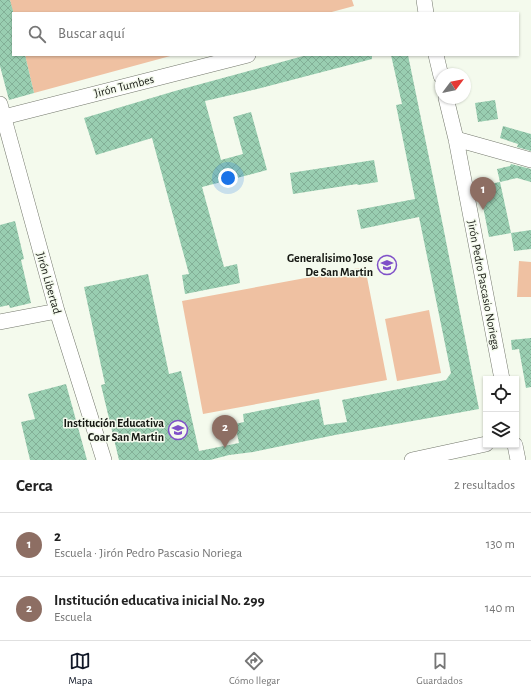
<!DOCTYPE html>
<html lang="es">
<meta charset="utf-8">
<style>
:root{--surface:#fff;--page:#f2f2f2;--text:#222;--muted:#767676;--line:#e0e0e0;--accent:#111827}
body{margin:0;font-family:"Alegreya Sans",sans-serif;background:var(--page);color:var(--text)}
.controls{position:absolute;right:12px;bottom:12px;display:grid;overflow:hidden;border-radius:0px;box-shadow:0 1px 3px #0004}
.controls button{width:36px;height:36px;display:grid;place-items:center;padding:0;border:0;border-bottom:1px solid var(--line);background:var(--surface);color:var(--text);font:20px sans-serif}
.compass{position:absolute;left:435px;top:68px;width:36px;height:36px;border-radius:50%;background:var(--surface);box-shadow:0 1px 3px #0004;rotate:58deg}
.you{position:absolute;left:228px;top:178px;width:14px;height:14px;margin:-10px;border:3px solid #fff;border-radius:50%;background:#1a73e8;box-shadow:0 0 0 6px #1a73e833}
.badge{display:grid;place-items:center;width:26px;height:26px;border-radius:50%;background:var(--accent);color:#fff;font-size:13px;font-weight:700}
.pin{position:absolute;translate:-50% -33px;filter:drop-shadow(0 1px 2px #0008)}
.pin::after{content:'';position:absolute;top:21px;width:14px;height:12px;background:inherit;clip-path:polygon(0 0,100% 0,50% 100%)}
.list{margin:0;padding:0;list-style:none}
h2{display:flex;justify-content:space-between;align-items:center;height:52px;margin:0;padding:0 16px;font-size:17px}
h2 small{font-size:13px;font-weight:400;color:var(--muted)}
.list li{display:grid;grid-template-columns:26px 1fr auto;gap:12px;align-items:center;box-sizing:border-box;height:64px;padding:0 16px;border-top:1px solid var(--line)}
.list b{display:block;font-size:15px;white-space:nowrap}
.list p{margin:0;font-size:13px;white-space:nowrap;color:var(--muted)}
.list em{font-size:13px;font-style:normal;color:var(--muted)}
.icon{flex:none;width:22px;height:22px;fill:none;stroke:currentColor;stroke-width:2;stroke-linecap:round;stroke-linejoin:round}
.map{position:relative;flex:none;width:531px;height:460px;overflow:hidden}
.search{position:absolute;background:var(--surface);box-shadow:0 1px 3px #0004;left:12px;right:12px;top:12px;height:44px;display:flex;align-items:center;gap:10px;box-sizing:border-box;padding:0 14px;border-radius:0px;color:var(--muted);font-size:15px}
.sheet{height:180px;background:var(--surface)}
nav{display:flex;justify-content:space-around;align-items:center;box-sizing:border-box;height:56px;border-top:1px solid var(--line);background:var(--surface);font-size:11px;color:var(--muted)}
nav a{display:grid;justify-items:center;gap:2px}
nav .on{color:var(--accent)}
.map>svg:first-child{display:block}
</style>
<div class="map">
<svg width="531" height="460" viewBox="0 0 531 460">
<defs>
<pattern id="building-cross-hatch" width="8" height="8" patternUnits="userSpaceOnUse"><rect width="8" height="8" fill="#99ceb1"/><path d="M0 0l8 8M0 8l8-8" fill="none" stroke="#83b097"/></pattern>
</defs>
<rect width="100%" height="100%" fill="#f4faed"/>
<!-- pitch -->
<path fill="#efc1a2" d="M 10,0 L 352,0 L 354,6 L 328,13 L 13,13 Z
M 25,55 L 174,55 L 34,93 Z
M 519,261 L 531,262 L 531,297 L 517,297 Z
M 365,267 L 387,380 L 203,414 L 182,301 Z
M 429,310 L 441,373 L 397,381 L 385,319 Z"/>
<!-- building -->
<path fill="url(#building-cross-hatch)" d="M 0,0 L 10,0 L 13,11 L 13,55 L 25,55 L 34,93 L 9,100 L 0,66 Z
M 307,55 L 372,55 L 372,59 L 261,88 L 205,101 L 221,160 L 243,154 L 233,117 L 251,112 L 267,170 L 202,187 L 224,267 L 237,264 L 240,283 L 185,294 L 182,275 L 189,274 L 152,138 L 96,155 L 84,118 L 175,91 Z
M 391,55 L 408,55 L 443,226 L 479,409 L 335,435 L 253,452 L 229,455 L 210,460 L 119,460 L 101,385 L 105,384 L 84,287 L 148,274 L 169,374 L 181,371 L 199,451 L 239,443 L 235,424 L 244,422 L 243,414 L 319,399 L 324,425 L 347,422 L 342,400 L 446,380 L 451,373 L 419,217 L 361,229 L 357,210 L 415,199 L 396,105 L 402,104 Z
M 495,100 L 498,119 L 478,122 L 475,103 Z
M 503,126 L 531,134 L 531,151 L 517,147 L 518,144 L 500,138 Z
M 374,160 L 378,182 L 358,185 L 357,184 L 293,194 L 290,173 Z
M 511,164 L 531,169 L 531,182 L 517,178 L 500,182 L 497,169 L 510,166 Z
M 500,182 L 511,233 L 489,237 L 479,186 Z
M 15,221 L 24,259 L 21,260 L 31,303 L 10,308 L 9,305 L 0,307 L 0,225 Z
M 531,230 L 531,249 L 514,251 L 511,233 Z
M 531,338 L 531,387 L 526,388 L 519,349 L 512,350 L 511,340 Z
M 66,384 L 87,460 L 30,460 L 21,422 L 35,419 L 28,394 Z"/>
<g fill="none" stroke-linecap="round" stroke-linejoin="round">
<!-- minor casing -->
<g stroke="#74786d" stroke-width="16">
<path id="minor" d="M 424,0 L 426,13
M 436,55 L 441,76
M 446,98 L 456,139 L 502,379
M 0,104 L 57,311 L 104,460
M 0,118 L 248,55
M 456,139 L 531,160
M 0,322 L 57,311
M 515,445 L 518,460
M 412,460 L 486,444"/>
</g>
<!-- minor -->
<use href="#minor" stroke="#fff" stroke-width="15"/>
</g>
<!-- icons -->
<defs>
<g id="school-ring" transform="scale(1)"><circle r="9.5" fill="#f4faed" stroke="#7f50c8" stroke-width="1.5"/><path d="M0-5L7-2L0 1L-7-2ZM-4 1L0 2.5L4 1V4Q0 6-4 4Z" fill="#7f50c8"/></g>
</defs>
<g fill-rule="evenodd">
<use href="#school-ring" x="387" y="265"/>
<use href="#school-ring" x="178" y="430"/>
</g>
<g text-anchor="middle" dominant-baseline="central" stroke-width="3" stroke-linejoin="round" paint-order="stroke">
<!-- street labels -->
<g font-size="12" fill="#161813" stroke="#f4faed">
<text transform="translate(124 86) rotate(-14)">Jirón Tumbes</text>
<text transform="translate(49 283) rotate(74)">Jirón Libertad</text>
<text transform="translate(484 285) rotate(79)">Jirón Pedro Pascasio Noriega</text>
</g>
<!-- poi labels -->
<g font-size="12" font-weight="bold" fill="#161813" stroke="#f4faed" text-anchor="end">
<text x="373" y="258">Generalisimo Jose<tspan x="373" dy="14">De San Martin</tspan></text>
<text x="164" y="423">Institución Educativa<tspan x="164" dy="14">Coar San Martin</tspan></text>
</g>
</g>
</svg>
<div class="controls">
<button><svg class="icon" aria-label="locate" viewBox="0 0 24 24"><circle cx="12" cy="12" r="6"/><path d="M12 2v4M12 18v4M2 12h4M18 12h4"/></svg></button>
<button><svg class="icon" aria-label="layers" viewBox="0 0 24 24"><path d="M12 4l9 5-9 5-9-5zM3 14l9 5 9-5"/></svg></button>
</div>
<svg class="compass" viewBox="-18 -18 36 36"><path d="M0-13l5 13h-10z" fill="#e53935"/><path d="M0 13l5-13h-10z" fill="#767676"/></svg>
<div class="you"></div>
<div class="pin badge" style="left:483px;top:210px;background:#8d6e63">1</div>
<div class="pin badge" style="left:225px;top:448px;background:#8d6e63">2</div>
<div class="search"><svg class="icon" aria-label="search" viewBox="0 0 24 24"><circle cx="10" cy="10" r="6"/><path d="M15 15l6 6"/></svg>Buscar aquí</div>
</div>
<section class="sheet">
<h2>Cerca<small>2 resultados</small></h2>
<ul class="list">
<li><span class="badge" style="background:#8d6e63">1</span><div><b>2</b><p>Escuela · Jirón Pedro Pascasio Noriega</p></div><em>130 m</em></li>
<li><span class="badge" style="background:#8d6e63">2</span><div><b>Institución educativa inicial No. 299</b><p>Escuela</p></div><em>140 m</em></li>
</ul>
</section>
<nav>
<a class="on"><svg class="icon" aria-label="map" viewBox="0 0 24 24"><path d="M3 6l6-2 6 2 6-2v14l-6 2-6-2-6 2zM9 4v14M15 6v14"/></svg>Mapa</a>
<a><svg class="icon" aria-label="directions" viewBox="0 0 24 24"><path d="M12 3l9 9-9 9-9-9zM9 14v-3h6M13 9l2 2-2 2"/></svg>Cómo llegar</a>
<a><svg class="icon" aria-label="saved" viewBox="0 0 24 24"><path d="M7 4h10v16l-5-4-5 4z"/></svg>Guardados</a>
</nav>
